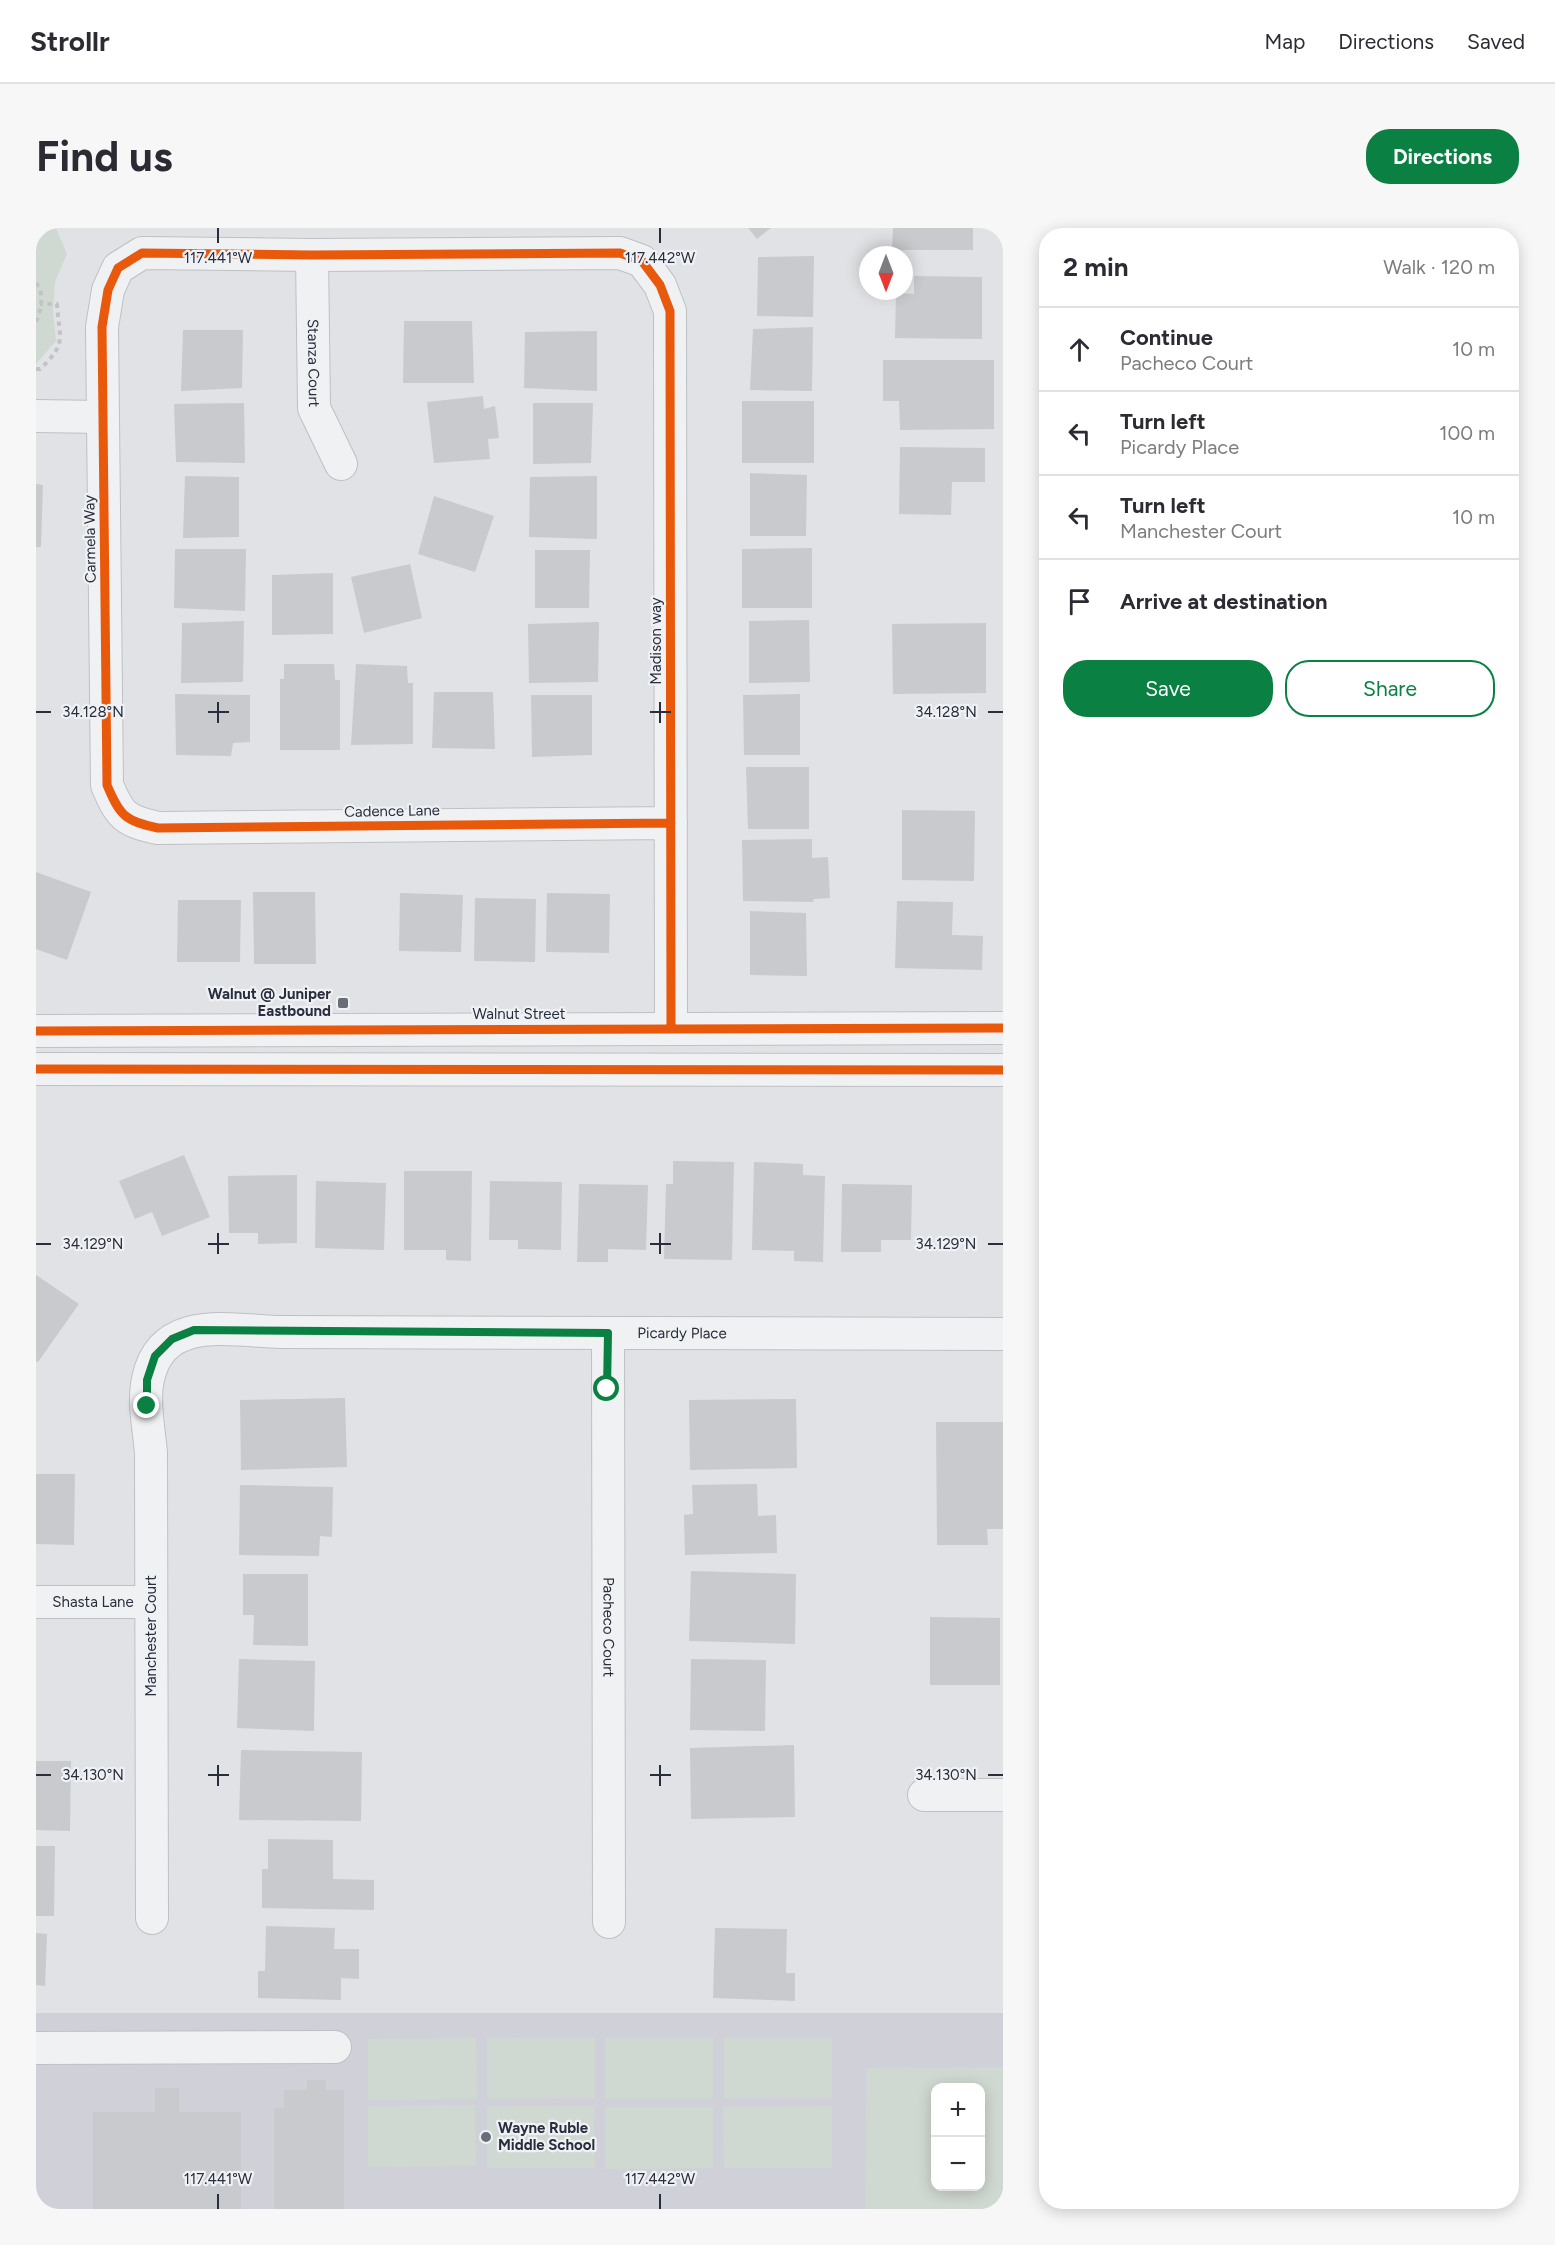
<!DOCTYPE html>
<meta charset="utf-8">
<style>
:root{--surface:#fff;--page:#f7f7f7;--text:#2b2b33;--muted:#7c7c81;--line:#e1e1e2;--accent:#0b8043}
body{margin:0;font-family:Figtree,sans-serif;background:var(--page);color:var(--text)}
.controls{position:absolute;right:18px;bottom:18px;display:grid;overflow:hidden;border-radius:12px;box-shadow:0 3px 15px #0003}
.controls button{width:54px;height:54px;display:grid;place-items:center;padding:0;border:0;border-bottom:2px solid var(--line);background:var(--surface);color:var(--text);font:30px sans-serif}
.compass{position:absolute;left:823px;top:18px;width:54px;height:54px;border-radius:50%;background:var(--surface);box-shadow:0 3px 15px #0003;rotate:180deg}
.stop{position:absolute;width:18px;height:18px;margin:-14px;border:4px solid #0b8043;border-radius:50%;background:#fff}
.stop.end{background:#0b8043;border-color:#fff;box-shadow:0 2px 6px #0008}
.list{margin:0;padding:0;list-style:none}
h2{display:flex;justify-content:space-between;align-items:center;height:78px;margin:0;padding:0 24px;font-size:26px}
h2 small{font-size:20px;font-weight:400;color:var(--muted)}
.list li{display:grid;grid-template-columns:39px 1fr auto;gap:18px;align-items:center;box-sizing:border-box;height:84px;padding:0 24px;border-top:2px solid var(--line)}
.list b{display:block;font-size:22px;white-space:nowrap}
.list p{margin:0;font-size:20px;white-space:nowrap;color:var(--muted)}
.list em{font-size:20px;font-style:normal;color:var(--muted)}
.actions{display:flex;gap:12px;padding:18px 24px}
.actions a{flex:1;padding:14px 0;border:2px solid var(--accent);border-radius:24px;text-align:center;font-size:21px;color:var(--accent)}
.actions .main{background:var(--accent);color:#fff}
.icon{flex:none;width:33px;height:33px;fill:none;stroke:currentColor;stroke-width:2;stroke-linecap:round;stroke-linejoin:round}
.map{position:relative;flex:none;width:967px;height:1981px;overflow:hidden;border-radius:24px}
header{display:flex;align-items:center;gap:36px;box-sizing:border-box;height:84px;padding:0 30px;background:var(--surface);border-bottom:2px solid var(--line)}
header strong{font-size:28px}
nav{display:flex;gap:33px;margin-inline-start:auto;font-size:21px}
.intro{display:flex;align-items:center;justify-content:space-between;box-sizing:border-box;height:144px;padding:0 36px}
h1{margin:0;font-size:42px}
.button{padding:15px 27px;border-radius:24px;background:var(--accent);color:#fff;font-size:21px;font-weight:700}
main{display:flex;gap:36px;padding:0 36px}
aside{flex:1;background:var(--surface);border-radius:24px;box-shadow:0 3px 15px #0003}
.map>svg:first-child{display:block}
</style>
<header>
<strong>Strollr</strong>
<nav><a>Map</a><a>Directions</a><a>Saved</a></nav>
</header>
<div class="intro"><h1>Find us</h1><a class="button">Directions</a></div>
<main>
<div class="map">
<svg width="967" height="1981" viewBox="0 0 967 1981">
<rect width="100%" height="100%" fill="#e1e2e5"/>
<!-- built -->
<path fill="#d0d1d8" fill-rule="evenodd" d="M 0,1785 L 967,1785 L 967,1981 L 0,1981 ZM 900,1860 L 945,1860 L 945,1958 L 900,1958 Z"/>
<!-- green -->
<path fill="#d0d9d1" fill-rule="evenodd" d="M 0,0 L 20,0 L 31,26 L 19,54 L 17,82 L 20,113 L 0,136 Z
M 559,1809 L 559,1870 L 451,1871 L 451,1810 Z
M 688,1809 L 796,1809 L 796,1870 L 688,1870 Z
M 440,1810 L 441,1871 L 332,1872 L 332,1811 Z
M 569,1810 L 677,1810 L 677,1871 L 569,1871 Z
M 967,1839 L 967,1981 L 829,1981 L 831,1840 ZM 900,1860 L 945,1860 L 945,1958 L 900,1958 Z
M 439,1877 L 440,1938 L 332,1939 L 332,1878 Z
M 451,1878 L 558,1878 L 559,1940 L 451,1940 Z
M 796,1878 L 796,1940 L 688,1940 L 687,1879 Z
M 569,1879 L 677,1879 L 677,1940 L 569,1941 Z"/>
<!-- building -->
<path fill="#c9cace" d="M 712,0 L 735,0 L 721,11 Z
M 857,0 L 937,0 L 937,22 L 856,22 Z
M 778,28 L 777,89 L 721,88 L 722,29 Z
M 878,48 L 946,49 L 946,111 L 859,110 L 860,65 L 878,66 Z
M 368,93 L 436,93 L 438,155 L 367,155 Z
M 777,99 L 776,163 L 714,162 L 717,101 Z
M 147,102 L 207,102 L 206,160 L 145,163 Z
M 561,103 L 561,163 L 488,160 L 489,104 Z
M 847,132 L 958,132 L 958,201 L 864,202 L 863,173 L 847,173 Z
M 447,168 L 448,181 L 459,178 L 463,210 L 452,211 L 454,231 L 398,235 L 391,174 Z
M 706,173 L 778,173 L 778,235 L 706,235 Z
M 208,175 L 209,235 L 140,234 L 138,176 Z
M 497,175 L 557,175 L 555,235 L 497,236 Z
M 864,219 L 949,220 L 949,254 L 916,254 L 915,287 L 863,286 Z
M 714,245 L 771,247 L 770,308 L 714,308 Z
M 149,248 L 203,249 L 203,309 L 147,310 Z
M 561,248 L 561,311 L 493,309 L 494,249 Z
M 0,256 L 7,257 L 5,319 L 0,319 Z
M 398,268 L 458,288 L 439,344 L 382,326 Z
M 776,320 L 776,380 L 706,380 L 706,321 Z
M 139,321 L 210,321 L 209,383 L 138,380 Z
M 499,322 L 554,322 L 553,380 L 499,380 Z
M 374,336 L 386,390 L 328,405 L 315,349 Z
M 297,345 L 297,406 L 236,407 L 236,347 Z
M 773,392 L 774,454 L 713,455 L 713,393 Z
M 208,393 L 207,454 L 145,455 L 146,395 Z
M 563,394 L 562,454 L 493,455 L 492,396 Z
M 950,395 L 950,465 L 857,466 L 856,396 Z
M 248,436 L 298,436 L 299,452 L 304,452 L 304,522 L 244,522 L 244,451 L 248,451 Z
M 320,436 L 371,438 L 372,455 L 377,455 L 377,516 L 315,517 Z
M 398,464 L 457,464 L 459,521 L 396,520 Z
M 139,466 L 214,467 L 214,514 L 197,515 L 195,528 L 140,527 Z
M 764,466 L 764,527 L 708,527 L 707,467 Z
M 495,467 L 556,467 L 556,527 L 496,529 Z
M 710,539 L 773,539 L 773,601 L 712,601 Z
M 866,582 L 939,583 L 938,653 L 866,652 Z
M 776,611 L 776,630 L 792,629 L 794,670 L 778,671 L 777,674 L 707,673 L 706,612 Z
M 0,644 L 55,664 L 31,732 L 0,721 Z
M 217,664 L 279,664 L 280,736 L 218,736 Z
M 364,665 L 427,667 L 425,724 L 363,723 Z
M 511,665 L 574,666 L 573,725 L 510,724 Z
M 439,670 L 500,671 L 499,734 L 438,733 Z
M 142,672 L 205,672 L 204,734 L 141,734 Z
M 861,673 L 917,674 L 916,707 L 947,708 L 946,742 L 859,740 Z
M 714,683 L 770,685 L 771,748 L 714,747 Z
M 148,927 L 174,989 L 126,1008 L 116,984 L 99,991 L 83,953 Z
M 637,933 L 698,934 L 696,1032 L 628,1031 L 630,956 L 637,956 Z
M 718,934 L 767,936 L 767,947 L 789,948 L 787,1034 L 758,1033 L 758,1023 L 716,1022 Z
M 368,943 L 436,943 L 435,1033 L 410,1032 L 410,1022 L 368,1022 Z
M 261,947 L 261,1015 L 222,1016 L 222,1005 L 193,1005 L 192,948 Z
M 280,953 L 350,955 L 348,1022 L 279,1020 Z
M 454,953 L 526,954 L 525,1022 L 482,1021 L 482,1012 L 453,1012 Z
M 543,956 L 612,957 L 610,1022 L 572,1021 L 572,1034 L 541,1034 Z
M 806,956 L 876,957 L 875,1012 L 845,1012 L 845,1024 L 805,1024 Z
M 0,1047 L 43,1076 L 2,1134 L 0,1133 Z
M 309,1170 L 311,1239 L 205,1242 L 204,1172 Z
M 760,1171 L 761,1240 L 654,1242 L 653,1172 Z
M 900,1194 L 967,1194 L 967,1301 L 951,1301 L 952,1317 L 901,1317 Z
M 0,1246 L 39,1246 L 38,1317 L 0,1316 Z
M 721,1256 L 722,1288 L 740,1287 L 741,1325 L 649,1327 L 648,1287 L 657,1286 L 656,1257 Z
M 204,1257 L 297,1259 L 296,1309 L 284,1308 L 283,1328 L 203,1327 Z
M 655,1343 L 760,1346 L 759,1416 L 653,1413 Z
M 207,1346 L 272,1346 L 272,1418 L 217,1417 L 218,1387 L 207,1387 Z
M 894,1389 L 964,1390 L 964,1457 L 894,1457 Z
M 203,1431 L 279,1433 L 278,1503 L 201,1500 Z
M 655,1431 L 730,1432 L 729,1503 L 654,1502 Z
M 758,1517 L 759,1589 L 655,1591 L 654,1520 Z
M 205,1522 L 326,1524 L 325,1593 L 203,1592 Z
M 0,1533 L 35,1533 L 34,1603 L 0,1602 Z
M 232,1611 L 297,1612 L 297,1651 L 338,1652 L 338,1682 L 226,1680 L 226,1641 L 232,1641 Z
M 0,1618 L 19,1618 L 18,1688 L 0,1688 Z
M 230,1698 L 299,1700 L 298,1721 L 323,1721 L 323,1751 L 305,1750 L 305,1772 L 222,1770 L 222,1743 L 229,1743 Z
M 679,1700 L 751,1701 L 750,1745 L 759,1745 L 759,1773 L 677,1770 Z
M 0,1705 L 11,1706 L 9,1758 L 0,1757 Z
M 271,1852 L 290,1852 L 290,1862 L 308,1862 L 308,1981 L 238,1981 L 238,1880 L 248,1880 L 248,1862 L 271,1862 Z
M 119,1860 L 143,1860 L 143,1884 L 205,1884 L 205,1981 L 57,1981 L 57,1884 L 119,1884 Z"/>
<g fill="none" stroke-linecap="round" stroke-linejoin="round">
<!-- minor casing -->
<g stroke="#bfc0c3" stroke-width="34">
<g id="minor">
<path id="s1" d="M 276,27 L 278,180 L 305,236"/>
<path d="M 0,188 L 67,189"/>
<path d="M 635,595 L 122,600 C 89,593 84,588 71,557 L 66,99 L 72,62 L 82,40 L 106,25 L 276,27 L 584,25 L 606,33 L 624,57 L 634,83 L 635,800"/>
<path d="M 0,803 L 967,800"/>
<path d="M 0,841 L 967,842"/>
<path id="s2" d="M 572,1105 L 573,1694"/>
<path id="s3" d="M 0,1374 L 115,1374"/>
<path d="M 888,1567 L 967,1567"/>
<path id="s4" d="M 116,1690 L 115,1225 C 113,1202 107,1173 112,1151 C 126,1085 195,1103 245,1104 L 967,1106"/>
<path d="M 0,1820 L 299,1819"/>
</g>
</g>
<!-- path -->
<path stroke="#c2c3c7" stroke-width="4" stroke-dasharray="4.5 4.5" stroke-linecap="butt" d="M 0,55 C 9,65 5,83 0,94
M 0,141 L 4,141 C 32,115 23,110 21,76 L 4,76"/>
<!-- minor -->
<use href="#minor" stroke="#f0f1f3" stroke-width="32"/>
<!-- cycleway casing -->
<g stroke="#eff1f5" stroke-width="13">
<path id="cycleway" d="M 635,595 L 122,600 C 89,593 84,588 71,557 L 66,99 L 72,62 L 82,40 L 106,25 L 276,27 L 584,25 L 606,33 L 624,57 L 634,83 L 635,800
M 0,803 L 967,800
M 0,841 L 967,842"/>
</g>
<!-- cycleway -->
<use href="#cycleway" stroke="#e8590c" stroke-width="9"/>
</g>
<g fill="none" stroke-linecap="round" stroke-linejoin="round">
<!-- route -->
<path stroke="#0b8043" stroke-width="8" d="M 111,1178 L 111,1152 L 119,1128 L 136,1111 L 158,1102 L 572,1105 L 571,1161"/>
</g>
<!-- ticks -->
<path fill="none" stroke="#292e3d" stroke-width="2" d="M 182,0 L 182,15M 624,0 L 624,15M 182,474 L 182,495M 624,474 L 624,495M 0,484 L 15,484M 172,484 L 193,484M 614,484 L 635,484M 952,484 L 967,484M 182,1005 L 182,1026M 624,1005 L 624,1026M 0,1016 L 15,1016M 172,1016 L 193,1016M 614,1016 L 635,1016M 952,1016 L 967,1016M 182,1537 L 182,1558M 624,1537 L 624,1558M 0,1547 L 15,1547M 172,1547 L 193,1547M 614,1547 L 635,1547M 952,1547 L 967,1547M 182,1966 L 182,1981M 624,1966 L 624,1981"/>
<!-- markers -->
<g fill="#696d78" stroke="#eff1f5" stroke-width="2">
<rect x="301" y="769" width="12" height="12" rx="3"/>
<circle cx="450" cy="1909" r="6"/>
</g>
<g text-anchor="middle" dominant-baseline="central" stroke-width="4.5" stroke-linejoin="round" paint-order="stroke">
<!-- street labels -->
<g font-size="15" fill="#292e3d" stroke="#eff1f5">
<text stroke="none"><textPath href="#s1" startOffset="108">Stanza Court</textPath></text>
<text transform="translate(54 311) rotate(-91)">Carmela Way</text>
<text transform="translate(620 413) rotate(-90)">Madison way</text>
<text transform="translate(356 583) rotate(-1)">Cadence Lane</text>
<text x="483" y="786">Walnut Street</text>
<text stroke="none"><textPath href="#s4" startOffset="1098">Picardy Place</textPath></text>
<text stroke="none"><textPath href="#s3" startOffset="57">Shasta Lane</textPath></text>
<text stroke="none"><textPath href="#s2" startOffset="294">Pacheco Court</textPath></text>
<text transform="translate(115 1408) rotate(-90)">Manchester Court</text>
</g>
<!-- poi labels -->
<g font-size="15" font-weight="bold" fill="#292e3d" stroke="#eff1f5" text-anchor="end">
<text x="295" y="766">Walnut @ Juniper<tspan x="295" dy="17">Eastbound</tspan></text>
<text x="462" y="1900" text-anchor="start">Wayne Ruble<tspan x="462" dy="17">Middle School</tspan></text>
</g>
</g>
<g font-size="15" text-anchor="middle" fill="#292e3d" stroke="#eff1f5" stroke-width="4.5" stroke-linejoin="round" paint-order="stroke">
<text x="182" y="35">117.441°W</text>
<text x="624" y="35">117.442°W</text>
<text x="910" y="489">34.128°N</text>
<text x="57" y="489">34.128°N</text>
<text x="57" y="1021">34.129°N</text>
<text x="910" y="1021">34.129°N</text>
<text x="910" y="1552">34.130°N</text>
<text x="57" y="1552">34.130°N</text>
<text x="182" y="1956">117.441°W</text>
<text x="624" y="1956">117.442°W</text>
</g>
</svg>
<div class="controls">
<button>+</button>
<button>−</button>
</div>
<svg class="compass" viewBox="-18 -18 36 36"><path d="M0-13l5 13h-10z" fill="#e53935"/><path d="M0 13l5-13h-10z" fill="#7c7c81"/></svg>
<div class="stop" style="left:571px;top:1161px"></div>
<div class="stop end" style="left:111px;top:1178px"></div>
</div>
<aside>
<h2>2 min<small>Walk · 120 m</small></h2>
<ul class="list">
<li><svg class="icon" aria-label="ahead" viewBox="0 0 24 24"><path d="M12 20V5M6 11l6-6 6 6"/></svg><div><b>Continue</b><p>Pacheco Court</p></div><em>10 m</em></li>
<li><svg class="icon" aria-label="left" viewBox="0 0 24 24"><path d="M17 20v-9H6M10 6l-5 5 5 5"/></svg><div><b>Turn left</b><p>Picardy Place</p></div><em>100 m</em></li>
<li><svg class="icon" aria-label="left" viewBox="0 0 24 24"><path d="M17 20v-9H6M10 6l-5 5 5 5"/></svg><div><b>Turn left</b><p>Manchester Court</p></div><em>10 m</em></li>
<li><svg class="icon" aria-label="arrive" viewBox="0 0 24 24"><path d="M6 21V4h12l-3 4 3 4H6"/></svg><div><b>Arrive at destination</b></div></li>
</ul>
<div class="actions"><a class="main">Save</a><a>Share</a></div>
</aside>
</main>
